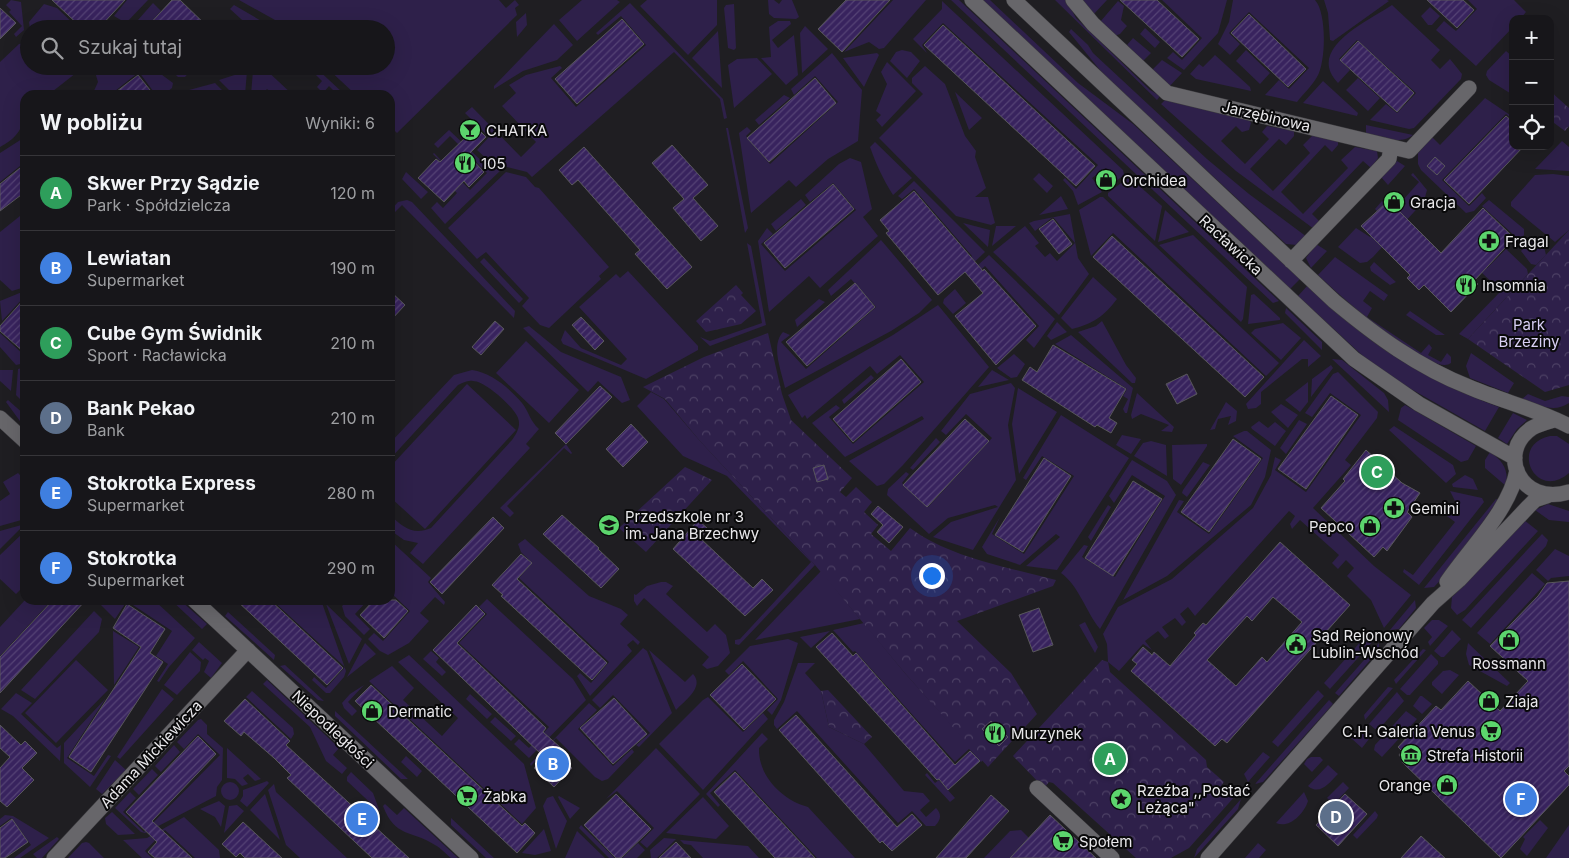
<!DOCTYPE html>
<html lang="pl">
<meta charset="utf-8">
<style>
:root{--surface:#17161a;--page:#201f23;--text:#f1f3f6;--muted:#9e9fa2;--line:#363539;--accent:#0b8043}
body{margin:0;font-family:Inter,sans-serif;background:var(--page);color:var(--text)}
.controls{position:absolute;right:15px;top:15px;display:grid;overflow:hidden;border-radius:10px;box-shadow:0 5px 20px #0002}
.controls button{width:45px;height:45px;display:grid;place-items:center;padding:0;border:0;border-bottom:1px solid var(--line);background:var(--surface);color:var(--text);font:25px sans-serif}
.you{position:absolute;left:931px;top:575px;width:18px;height:18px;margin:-12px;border:4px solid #fff;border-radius:50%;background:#1a73e8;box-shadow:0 0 0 8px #1a73e833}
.badge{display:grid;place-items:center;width:32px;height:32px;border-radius:50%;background:var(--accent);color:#fff;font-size:16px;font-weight:700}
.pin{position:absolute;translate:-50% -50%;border:2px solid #fff;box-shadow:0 1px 5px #0006}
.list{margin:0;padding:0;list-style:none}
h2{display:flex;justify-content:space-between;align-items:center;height:65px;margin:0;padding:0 20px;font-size:21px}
h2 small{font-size:16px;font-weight:400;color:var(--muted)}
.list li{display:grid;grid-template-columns:32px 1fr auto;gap:15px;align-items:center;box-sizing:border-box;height:75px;padding:0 20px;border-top:1px solid var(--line)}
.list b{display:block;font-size:19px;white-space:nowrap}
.list p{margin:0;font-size:16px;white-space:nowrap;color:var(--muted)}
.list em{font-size:16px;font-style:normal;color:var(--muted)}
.icon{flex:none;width:28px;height:28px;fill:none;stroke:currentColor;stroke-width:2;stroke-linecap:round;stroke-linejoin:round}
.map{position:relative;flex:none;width:1569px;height:858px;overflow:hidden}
.search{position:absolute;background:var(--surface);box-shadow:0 5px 20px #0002;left:20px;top:20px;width:375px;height:55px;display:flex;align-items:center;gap:12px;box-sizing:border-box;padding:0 18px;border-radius:28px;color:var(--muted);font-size:19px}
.panel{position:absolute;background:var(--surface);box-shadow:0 5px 20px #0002;left:20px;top:90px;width:375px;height:515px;border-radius:15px}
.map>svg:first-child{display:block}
</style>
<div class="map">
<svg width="1569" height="858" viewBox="0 0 1569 858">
<defs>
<pattern id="park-crowns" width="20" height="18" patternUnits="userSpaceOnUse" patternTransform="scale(1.25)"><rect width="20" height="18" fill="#2e204a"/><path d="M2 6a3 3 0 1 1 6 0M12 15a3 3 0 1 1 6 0" fill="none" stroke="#4c4064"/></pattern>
<pattern id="building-hatch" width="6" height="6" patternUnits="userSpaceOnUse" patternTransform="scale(1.25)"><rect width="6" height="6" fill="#38235e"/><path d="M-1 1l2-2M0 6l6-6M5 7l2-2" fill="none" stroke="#554375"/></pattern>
</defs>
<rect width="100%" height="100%" fill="#1f1e22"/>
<!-- grass -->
<path fill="#2e204a" d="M 11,0 L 21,2 L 24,30 L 16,37 L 14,34 L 22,26 L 9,12 L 11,10 L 6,5 Z
M 127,0 L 148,0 L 126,23 L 114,16 Z
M 239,0 L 499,0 L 506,8 L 515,0 L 519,5 L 515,8 L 517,15 L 397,133 L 390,126 L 390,95 L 356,95 L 325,66 L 386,66 L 386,29 L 284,29 L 275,20 Z
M 582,0 L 617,0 L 620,2 L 577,41 L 559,20 Z
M 647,0 L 717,0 L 717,25 L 688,55 L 640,6 Z
M 768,0 L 774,0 L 779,4 L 782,0 L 792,0 L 799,17 L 796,19 L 774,18 L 769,14 Z
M 893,0 L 926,0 L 884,48 L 879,49 L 869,42 L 844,52 Z
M 951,0 L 959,0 L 1279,301 L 1273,303 Z
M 983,0 L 990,0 L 1078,83 L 1133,124 L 1300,279 L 1290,289 Z
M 1055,0 L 1066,0 L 1076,18 L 1150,90 L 1160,96 L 1157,100 Z
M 1080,0 L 1107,0 L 1093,15 Z
M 1162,0 L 1227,0 L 1218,33 L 1184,70 L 1167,58 L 1173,52 L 1182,60 L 1202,38 Z
M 1233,0 L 1315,0 C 1327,13 1326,62 1317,77 C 1312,86 1303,94 1297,102 L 1265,95 L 1279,80 L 1289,89 L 1309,68 L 1249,12 L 1229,33 L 1240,44 L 1230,55 L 1218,44 L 1229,22 Z
M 1324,0 L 1387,0 L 1389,1 L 1333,41 L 1330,40 L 1328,13 Z
M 1468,0 L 1514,0 L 1526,12 L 1520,19 L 1513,19 L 1513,27 L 1476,66 L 1436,30 L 1444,21 L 1456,31 L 1477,9 Z
M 942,1 L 1123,170 L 1124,175 L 1116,181 L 1106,168 L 1092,178 L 1102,192 L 1078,205 L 1073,191 L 1063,180 L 1065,178 L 1076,189 L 1098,165 L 943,23 L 922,45 L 927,53 L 913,39 L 942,9 Z
M 1118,1 L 1124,6 L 1121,20 L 1127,26 L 1120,34 L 1114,36 L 1100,22 Z
M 153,3 L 161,11 L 145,29 L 130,29 Z
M 630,3 L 723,99 L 727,118 L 724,119 L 720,99 L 674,52 L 532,177 L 527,172 L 491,163 L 477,150 L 489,137 L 465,113 L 472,107 L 521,157 L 536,142 L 502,106 L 516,93 L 509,85 L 526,75 L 560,66 L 562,68 L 551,78 L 576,107 L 646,45 L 621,16 L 598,35 L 596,33 Z
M 44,4 L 57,8 L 79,29 L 30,29 L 29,22 Z
M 734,4 L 736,48 L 734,50 L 728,48 L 724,8 L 726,5 Z
M 234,5 L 270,26 L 274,29 L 263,26 L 261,29 L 252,29 L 230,9 Z
M 1392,5 L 1440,50 L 1431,60 L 1440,69 L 1450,59 L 1462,74 L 1461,79 L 1414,128 L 1409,129 L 1370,120 L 1386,104 L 1397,113 L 1416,93 L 1357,40 L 1339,59 L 1350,70 L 1338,83 C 1305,49 1368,21 1392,5 Z
M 1430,7 L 1440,16 L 1432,25 L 1428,25 L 1421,16 Z
M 526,13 L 527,25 L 517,37 L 516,22 Z
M 778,21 L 790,21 L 791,24 L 772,40 L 778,48 L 794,35 L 798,75 L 786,85 L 761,58 L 771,57 L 769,27 Z
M 554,24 L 573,45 L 557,60 L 523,71 L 494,89 L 494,86 Z
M 805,26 L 828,49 L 802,73 L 800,33 Z
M 1145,28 L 1160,42 L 1155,48 L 1140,34 Z
M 1071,29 L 1088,45 L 1093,53 L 1207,159 L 1249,194 L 1307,237 L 1297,245 L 1286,244 L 1104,75 L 1069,32 Z
M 718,31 L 722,88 L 692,58 Z
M 1133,38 L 1151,53 L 1143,61 L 1127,45 Z
M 29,42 L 29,66 L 85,66 L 48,95 L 25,95 C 25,119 25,134 0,147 L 0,62 L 19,44 Z
M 902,50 L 911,52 L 920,61 L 907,78 L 890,61 L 896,52 Z
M 1246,50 L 1270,73 L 1260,84 L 1236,61 Z
M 1506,51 L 1513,57 L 1513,95 L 1489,80 L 1486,75 L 1487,71 Z
M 832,53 L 862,90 L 858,141 L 828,159 L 796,187 L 789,180 L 751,213 L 739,133 L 747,127 L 751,131 L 746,136 L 770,164 L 838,102 L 815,76 L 794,95 L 791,89 Z
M 877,53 L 879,55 L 864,87 L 843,58 Z
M 1215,55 L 1250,87 L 1251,91 L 1196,79 L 1190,74 L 1199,64 L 1203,67 Z
M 757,58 L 772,74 L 734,108 L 728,65 L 737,59 Z
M 1162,60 L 1182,73 L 1168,88 L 1151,71 Z
M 887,62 L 916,91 L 882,127 L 876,120 L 881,115 L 876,111 L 887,84 L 881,72 Z
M 85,66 L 150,66 L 173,83 L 172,88 L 163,95 L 156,95 L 139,72 L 110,95 L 92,95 L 98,82 L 95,72 Z
M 167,66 L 195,66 L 185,77 L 178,77 Z
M 307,66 L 314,66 L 343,93 L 338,95 L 329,86 L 323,93 L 317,87 L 322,81 Z
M 925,66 L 945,84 L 965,136 L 976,151 L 975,157 L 986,188 L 975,197 L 988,197 L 995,223 L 991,225 L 956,216 L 879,138 L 923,94 L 912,83 L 912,78 Z
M 263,67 L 293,95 L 274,95 L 267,89 L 261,95 L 251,95 L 253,70 Z
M 247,71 L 245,95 L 234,95 L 219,80 Z
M 1358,78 L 1380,98 L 1368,111 L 1346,90 Z
M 1323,81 L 1358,113 L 1357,116 L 1303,103 Z
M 215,83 L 227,95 L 196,95 L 189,90 Z
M 955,92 L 982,118 L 969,130 Z
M 784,95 L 790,98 L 759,125 L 755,120 Z
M 1485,98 L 1513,117 L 1513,120 L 1506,114 L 1442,180 L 1469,206 L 1482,193 L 1486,198 L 1474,211 L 1466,213 L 1421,170 L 1418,164 L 1418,153 L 1432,137 L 1440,145 Z
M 1166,99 L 1248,119 L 1251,123 L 1249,130 L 1242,132 L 1236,126 L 1221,141 L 1245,164 L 1269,139 L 1262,132 L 1267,126 L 1294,131 L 1294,136 L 1286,145 L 1279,139 L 1250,169 L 1273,191 L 1310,153 L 1303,145 L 1313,135 L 1338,141 L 1338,145 L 1332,152 L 1325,145 L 1281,192 L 1303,214 L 1348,168 L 1341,160 L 1355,147 L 1377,151 L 1378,158 L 1371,168 L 1363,161 L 1312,214 L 1320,222 L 1314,229 L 1236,171 L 1161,104 Z
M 1366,125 L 1413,135 C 1401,145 1380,138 1366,133 Z
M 726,128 L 728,128 L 748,228 L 745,233 Z
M 449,130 L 488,167 L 501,170 L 445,224 L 431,208 L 437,202 L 443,208 L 457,193 L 443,179 L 450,171 L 433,154 L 434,153 L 470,190 L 487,173 L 450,136 L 438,148 L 434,144 Z
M 25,137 L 25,162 L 0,182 L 0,153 Z
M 1562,141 L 1569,147 L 1569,171 L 1535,169 Z
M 875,142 L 912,178 L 893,195 C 883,179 876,164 870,147 Z
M 850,158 L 861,162 L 872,209 L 863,217 L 878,236 L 820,288 L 809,276 L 769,312 L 758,241 L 767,228 L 773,234 L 761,244 L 785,271 L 856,210 L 833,183 L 810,202 L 805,195 L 839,164 Z
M 1397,161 L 1405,166 L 1388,185 L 1381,177 Z
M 406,172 L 428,192 L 421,199 L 402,179 Z
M 506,172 L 526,177 L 535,187 L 539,188 L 609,267 L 599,276 L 601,279 L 549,328 L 540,325 L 522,306 L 529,298 L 486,252 L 477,259 L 448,228 Z
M 1039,173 L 1053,186 L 1047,193 L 1033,179 Z
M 1413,173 L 1427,190 L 1424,201 L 1373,257 L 1367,262 L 1360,263 L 1338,247 L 1356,228 L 1370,237 L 1386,221 L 1375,209 L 1382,201 L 1396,214 L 1406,204 L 1403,200 L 1419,182 L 1411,175 Z
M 1553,174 L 1569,176 L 1569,230 L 1555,242 L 1511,206 L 1511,202 L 1535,175 Z
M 1129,177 L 1162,206 L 1155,241 L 1108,196 L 1108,193 Z
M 914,181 L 985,252 L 965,271 L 961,266 L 972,256 L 914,189 L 902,199 L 898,196 Z
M 1061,196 L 1068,209 L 1039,215 Z
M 1100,197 L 1103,197 L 1279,363 L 1266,376 L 1113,233 L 1091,256 L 1079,210 Z
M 801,199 L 806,205 L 776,231 L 771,224 Z
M 407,200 L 412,202 L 515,311 L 514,318 L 402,205 L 390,217 L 390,211 L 398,202 Z
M 1489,200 L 1524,229 L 1524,235 L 1516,244 L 1509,244 L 1516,237 L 1482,206 Z
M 1165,210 L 1189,232 L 1158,242 Z
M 25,212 L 25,287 L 12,291 L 0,280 L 0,232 Z
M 1070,214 L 1078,258 L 1089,274 L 1059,315 L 993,252 L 1025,226 L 1039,243 L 1035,246 L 1045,257 L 1050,253 L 1057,261 L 1075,243 L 1053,217 L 1035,231 L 1029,223 L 1034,221 Z
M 963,223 L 990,230 L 988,247 Z
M 996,226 L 1016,226 L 992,246 Z
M 1193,235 L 1247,287 L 1243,319 L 1241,322 L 1159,245 Z
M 1532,239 L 1535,239 L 1544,247 L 1546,255 L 1536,265 L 1531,264 L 1521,251 Z
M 881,240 L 932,300 L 919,313 L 891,331 L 785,388 C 782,372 770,346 783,332 L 790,335 L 781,342 L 806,369 L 876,307 L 851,279 L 831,296 L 828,290 Z
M 747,243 L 751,246 L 766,325 L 710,346 L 700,337 L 710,341 L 762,323 Z
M 1316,244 L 1327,251 L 1311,268 L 1306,258 Z
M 1466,249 L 1487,268 L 1506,249 L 1527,269 L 1528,274 L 1468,339 L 1459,334 L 1501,291 L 1461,253 Z
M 989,255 L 1055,319 L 1034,348 L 1026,340 L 1039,326 L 985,266 L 971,279 L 967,275 Z
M 1335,257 L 1388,295 L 1384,301 L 1370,291 L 1363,301 L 1372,308 L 1367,317 L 1421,353 L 1429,344 L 1432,348 L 1428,355 L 1441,362 L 1447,353 L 1451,357 L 1451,363 C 1431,379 1335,291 1318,275 Z
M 484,258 L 523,299 L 519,303 L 480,262 Z
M 1374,262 L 1396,282 L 1390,285 L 1371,271 L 1370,267 Z
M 628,271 L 698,346 L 698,350 L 646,379 L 563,344 L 561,340 L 565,330 L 581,348 L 621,365 L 627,359 L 579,307 L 616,274 L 620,278 Z
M 1093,277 L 1117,299 C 1104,316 1093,324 1072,329 L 1061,318 Z
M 1307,286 C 1369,344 1419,378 1499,407 L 1485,431 L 1404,385 L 1364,357 L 1298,296 Z
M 955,289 L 966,303 L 953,314 L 943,303 L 944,299 Z
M 22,292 L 25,293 L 25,296 L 2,321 L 0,301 Z
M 1254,294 L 1280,318 L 1280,320 L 1248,324 L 1251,295 Z
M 819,299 L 825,302 L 797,327 L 795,320 Z
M 938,305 L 989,367 L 903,465 L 884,484 L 877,486 L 849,461 L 924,419 L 922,416 L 845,457 L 812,423 L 836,405 L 840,408 L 829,417 L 853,444 L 924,382 L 900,355 L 877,374 L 870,366 L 807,419 L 805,415 L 802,418 L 788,395 L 893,335 Z
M 1286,308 L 1322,342 L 1322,350 L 1285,313 Z
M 1410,311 L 1445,335 L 1436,335 L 1406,315 Z
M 1102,321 L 1126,365 L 1136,378 L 1135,383 L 1132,383 L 1078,332 L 1096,326 Z
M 1057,322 L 1067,332 L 1051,340 L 1047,336 Z
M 1283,323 L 1301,338 L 1281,360 L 1251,333 L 1255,329 Z
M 529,326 L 561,352 L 621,377 L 630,400 L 622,403 L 598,381 L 588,392 L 523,328 Z
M 0,333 L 25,356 L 25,363 L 16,365 L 0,347 Z
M 1071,335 L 1133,388 L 1127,413 L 1125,413 L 1123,409 L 1128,399 L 1123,396 L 1127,389 L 1055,344 Z
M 1304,340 L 1321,356 L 1308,367 L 1308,359 L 1302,359 L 1261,392 L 1261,404 L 1256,408 L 1248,409 L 1246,404 Z
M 526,341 L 579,390 L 549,423 L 496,373 Z
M 1471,353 L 1514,383 L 1508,393 L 1470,378 L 1466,366 Z
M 1014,354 L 1025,364 L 1017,377 L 1011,378 L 997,368 Z
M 1332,359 L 1342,360 L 1384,393 L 1388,400 L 1389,412 Z
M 1331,365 L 1333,368 L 1311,397 L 1312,379 Z
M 25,367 L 25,396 L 21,400 L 16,395 L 18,369 Z
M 0,370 L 13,370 L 11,391 L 0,381 Z
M 472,370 C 492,373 509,388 522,403 C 529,412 530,421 539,429 L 526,444 L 530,448 L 423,564 L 410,553 L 418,543 L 404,540 L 390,530 L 390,515 C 403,527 413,536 431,528 L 512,440 C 517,433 521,426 518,418 C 514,407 485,381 473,381 C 467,380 463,383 458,385 L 390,459 L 390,443 L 454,375 Z
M 992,370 L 1009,380 L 978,387 Z
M 1338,372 L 1378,412 L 1377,418 L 1345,460 L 1351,465 L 1313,508 L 1374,566 L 1411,595 L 1384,628 L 1371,600 L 1347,576 L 1354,568 L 1346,560 L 1338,569 L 1332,563 L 1339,555 L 1300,520 L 1292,529 L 1290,524 L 1295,516 L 1289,511 L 1195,616 L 1188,607 L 1180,614 L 1186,622 L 1182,626 L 1175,618 L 1162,627 L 1169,636 L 1165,639 L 1158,631 L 1145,641 L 1152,650 L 1143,644 L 1119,671 L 1108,662 L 1107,644 L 1103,634 L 1118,607 L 1172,579 L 1253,508 L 1271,475 L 1275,457 L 1281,460 L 1275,470 L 1306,492 L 1361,415 L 1330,393 L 1312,417 L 1305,413 L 1333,374 Z
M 871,375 L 874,378 L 844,404 L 842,400 Z
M 1308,382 L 1308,402 L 1300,412 L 1285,400 Z
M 1011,383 L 1015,388 L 1008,425 L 1016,480 L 973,550 L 933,537 L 951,522 L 998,507 L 995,505 L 948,518 L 929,534 L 887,495 L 888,489 L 906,472 L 909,474 L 902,483 L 928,507 L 992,438 L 966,414 L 946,435 L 941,431 L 970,394 Z
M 467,384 L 516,430 L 425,529 L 390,497 L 390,467 Z
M 1018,388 L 1057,412 L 1019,474 L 1012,424 Z
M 651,392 L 664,399 L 700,441 L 815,565 L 739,645 L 735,644 L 735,640 L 740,639 L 811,562 L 727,476 L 683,456 L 637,406 Z
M 1137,393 L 1174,427 L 1172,432 L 1161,431 L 1169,425 L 1141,414 L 1132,419 L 1131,415 Z
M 1528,394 L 1545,401 L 1562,396 L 1569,397 L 1569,403 C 1553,414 1538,404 1522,399 Z
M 8,400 L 25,415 L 25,428 L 6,402 Z
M 1226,402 L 1237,411 L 1236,421 L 1228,425 L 1231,416 L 1218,419 L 1215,429 L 1210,430 Z
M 1281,404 L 1298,415 L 1288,428 L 1271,412 Z
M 1405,405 L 1476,446 L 1468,460 L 1461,462 L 1398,420 L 1401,408 Z
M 1513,413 L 1527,420 L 1517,429 L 1507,444 L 1498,438 Z
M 1061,415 L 1129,458 L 1057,570 L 1026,566 L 1060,537 L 1056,534 L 1020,565 L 987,554 L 982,547 L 1000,517 L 992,534 L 1024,554 L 1074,476 L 1042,456 L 1026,480 L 1023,478 Z
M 1299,420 L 1307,424 L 1286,454 L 1280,448 Z
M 1259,421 L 1268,428 L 1275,422 L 1286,431 L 1275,446 L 1252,429 L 1251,427 Z
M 1394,426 L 1453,465 L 1456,474 L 1446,483 L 1389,430 Z
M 1244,431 L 1247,431 L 1271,450 L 1265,477 L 1251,505 L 1167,576 L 1123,600 L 1179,500 L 1184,501 L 1177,512 L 1209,534 L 1263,458 L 1233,436 Z
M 1122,435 L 1141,439 L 1131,454 L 1116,445 Z
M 1550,436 L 1557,436 L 1569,444 L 1569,473 C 1536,502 1508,445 1550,436 Z
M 936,438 L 940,442 L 913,470 L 910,468 Z
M 1151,441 L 1166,445 L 1167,476 L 1134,456 L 1143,443 Z
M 566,444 L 572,453 L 571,454 L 564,448 L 507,506 L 514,513 L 510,517 L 500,508 Z
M 1207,444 L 1207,446 L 1181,485 L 1173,479 L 1172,445 Z
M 1490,452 C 1503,461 1509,470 1506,486 L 1485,468 L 1485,460 Z
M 1132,460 L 1167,481 L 1176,495 L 1100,629 C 1086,612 1079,586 1061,573 L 1084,545 L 1088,546 L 1082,557 L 1115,577 L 1165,496 L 1132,475 L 1114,503 L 1109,496 Z
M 1203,462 L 1210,465 L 1187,497 L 1182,493 L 1183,490 Z
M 18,473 L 25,480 L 25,519 L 0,526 L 0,501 L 10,494 L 3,482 Z
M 1465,475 L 1473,479 L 1478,490 L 1453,487 L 1452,484 Z
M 1450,491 L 1482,498 L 1484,502 L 1419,585 L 1403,572 L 1404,569 L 1413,575 L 1455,522 L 1447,516 L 1459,509 Z
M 1496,499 L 1498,500 L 1448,572 L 1434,587 L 1424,588 Z
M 1548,504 L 1569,511 L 1569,522 L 1549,520 L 1535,510 Z
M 1108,505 L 1111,507 L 1091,541 L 1088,537 Z
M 1524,520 L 1538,531 L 1465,610 L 1457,615 L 1451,608 L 1452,597 Z
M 25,524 L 0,549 L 0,531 Z
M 25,531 L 25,585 L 16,594 L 0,579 L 0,555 Z
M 1542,534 L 1548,540 L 1546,546 L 1471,628 L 1462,620 Z
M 525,539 L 589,596 L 621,609 L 628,615 L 620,624 L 640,642 L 638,645 L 633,640 L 627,645 L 632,651 L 590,696 L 577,676 L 580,673 L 591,683 L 609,662 L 519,578 L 532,563 L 521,552 L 518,544 Z
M 390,540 L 431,578 L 428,582 L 445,602 L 444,605 L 435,597 L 420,613 L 429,621 L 409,643 L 388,655 L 380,651 L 368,639 L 374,633 L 383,641 L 410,611 L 390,592 Z
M 1555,549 L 1569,556 L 1569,576 L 1551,578 L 1548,581 L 1536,570 Z
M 821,571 L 860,619 L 755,640 Z
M 1532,573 L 1545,584 L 1490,644 L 1477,633 Z
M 661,582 L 666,582 L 673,586 L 666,594 L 707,632 L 715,624 L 726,635 L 730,653 L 718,666 L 707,669 L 702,665 L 709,657 L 644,598 L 637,606 L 634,601 L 634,594 L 636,595 L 647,586 Z
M 487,599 L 573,679 L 586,700 L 529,758 L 514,744 L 519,739 L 529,748 L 549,727 L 459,643 L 487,614 L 479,607 Z
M 25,600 L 52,600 L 0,656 L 0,627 Z
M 103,600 L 154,600 L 195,638 L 169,667 L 159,682 L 157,681 L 168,664 L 156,656 L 172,631 L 127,601 L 115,619 L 100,604 Z
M 171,600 L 180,600 L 207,624 L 202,629 Z
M 272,600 L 321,600 L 346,671 L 344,677 L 330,693 L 326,693 L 312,680 L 314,677 L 326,688 L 345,667 Z
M 348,600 L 368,600 L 355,614 L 370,629 L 364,635 L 345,616 L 342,606 Z
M 1415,600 L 1416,608 L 1399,629 L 1390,630 Z
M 326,604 L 362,639 L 349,664 Z
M 94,611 L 102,619 L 99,632 L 35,699 L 21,690 Z
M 228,612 L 275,655 L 274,660 L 225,616 Z
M 1432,620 L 1439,620 L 1448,626 L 1430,646 L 1428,642 L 1432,637 L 1424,628 Z
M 1085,622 L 1098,647 L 1095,653 L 1079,625 Z
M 864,623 L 904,672 L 983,760 L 981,762 L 969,749 L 955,762 L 855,651 L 853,652 L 833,630 Z
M 1452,630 L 1461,639 L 1444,657 L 1441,657 L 1434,651 Z
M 113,631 L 139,647 L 114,685 Z
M 830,631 L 811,648 L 800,637 Z
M 1367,638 L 1374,640 L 1330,689 L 1324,683 L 1363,639 Z
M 788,639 L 798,643 L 781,700 L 772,715 L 767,710 L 778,699 L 743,661 L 729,675 L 725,671 L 750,646 Z
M 199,642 L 222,663 L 211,678 L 204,672 L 209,661 L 205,658 L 203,660 L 192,650 Z
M 365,643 L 376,654 L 347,677 Z
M 1379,643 L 1379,650 L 1339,696 L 1335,693 Z
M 1468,643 L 1510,683 L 1507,686 L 1469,665 L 1466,654 Z
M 643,648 L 647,651 L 672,713 L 639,747 L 636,745 L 650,733 L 613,695 L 600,708 L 592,700 Z
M 1423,649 L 1426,650 L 1396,684 L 1394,680 Z
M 649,650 L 685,682 L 693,674 C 705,687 684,701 676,710 Z
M 431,651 L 439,658 L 436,662 L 446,672 L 442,676 L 423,659 Z
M 190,652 L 201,662 L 200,671 L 177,695 L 164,685 Z
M 1431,654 L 1438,661 L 1438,664 L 1410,695 L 1407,695 L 1400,689 Z
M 409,655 L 524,764 L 536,808 L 522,824 L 369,681 L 392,666 L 414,688 L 403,700 L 442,736 L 458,718 L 398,662 Z
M 76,660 L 108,690 L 56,743 L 25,713 Z
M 798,663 L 815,663 L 805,673 L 821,691 L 829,727 L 864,744 L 904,791 L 923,793 L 930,801 L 920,810 L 926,817 L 936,808 C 942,814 941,820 935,826 L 926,826 L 912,811 L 898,823 L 797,711 L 777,729 L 774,725 L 774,720 L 784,702 Z
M 285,665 L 324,701 L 318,700 L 280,666 Z
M 1450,670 L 1459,675 L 1442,694 L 1432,685 L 1432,682 L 1443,671 Z
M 267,680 L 339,748 L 333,755 L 347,768 L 342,774 L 326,761 L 310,727 L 263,684 Z
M 364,685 L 348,702 L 357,711 L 352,716 L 344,708 L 342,703 L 350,694 Z
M 1388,687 L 1393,688 L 1365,720 L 1364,715 Z
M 162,689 L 174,699 L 120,759 L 117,757 Z
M 1318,690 L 1324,696 L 1278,747 L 1272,742 Z
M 252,691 L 293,728 L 294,734 L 291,739 L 246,697 Z
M 1397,692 L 1404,701 L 1379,729 L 1375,729 L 1369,724 Z
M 16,693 L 32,703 L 21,714 L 57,748 L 61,745 L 60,761 L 13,716 L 1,709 Z
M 470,694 L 492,714 L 487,719 L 466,699 Z
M 1420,696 L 1422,696 L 1432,704 L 1422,714 L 1413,706 Z
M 708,697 L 743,732 L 763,713 L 768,719 L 703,790 L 659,744 L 703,700 Z
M 106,698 L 67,758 L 94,776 L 108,755 L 111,756 L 90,787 L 64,763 L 64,743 Z
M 1329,700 L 1333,704 L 1263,782 L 1255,784 Z
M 589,703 L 597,710 L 578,729 L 613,766 L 632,749 L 634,752 L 608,779 L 602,781 L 595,777 L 556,738 L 531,766 L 530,764 Z
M 335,711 L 408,779 L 401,779 L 335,716 Z
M 1406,711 L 1417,719 L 1382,757 L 1374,750 L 1375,745 Z
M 495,717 L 516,736 L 511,741 L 490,722 Z
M 201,719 L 207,725 L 207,734 L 223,748 L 222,780 L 217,787 L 216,796 L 145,833 L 141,832 L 115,808 L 130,792 L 136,798 L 123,812 L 144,832 L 220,755 L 198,734 L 184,749 L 177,742 L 198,720 Z
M 1363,730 L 1369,739 L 1362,748 L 1351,738 Z
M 762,733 L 768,739 L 759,748 C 758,776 782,800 808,807 L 855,858 L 817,858 L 735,770 L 710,793 L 720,805 L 718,807 L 706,794 Z
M 174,745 L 180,752 L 161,772 L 155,766 Z
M 227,748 L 261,779 L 255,781 L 248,774 L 243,778 L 248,784 L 242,786 L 235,779 L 227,778 Z
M 656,748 L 700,794 L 647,848 L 640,842 L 654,828 L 617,791 L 606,799 Z
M 1263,752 L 1270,757 L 1248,782 L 1244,774 Z
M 406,756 L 422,771 L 417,777 L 401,762 Z
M 1311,757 L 1320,757 L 1323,760 L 1312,772 L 1304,764 L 1307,759 Z
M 115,760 L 126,770 L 102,794 L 96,789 Z
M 1328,765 L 1338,774 C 1329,783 1320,796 1308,786 Z
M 152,769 L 158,775 L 139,795 L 133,789 Z
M 351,772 L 373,793 L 380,812 L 347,781 L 347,777 Z
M 927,773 L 935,783 L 939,780 L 955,798 L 950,802 L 925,775 Z
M 267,781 L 269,783 L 247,807 L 240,801 L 243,796 L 243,790 Z
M221 791a9 9 0 1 1 18 0a9 9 0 1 1-18 0Z
M 1343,782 L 1349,788 L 1334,804 L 1327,798 Z
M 274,784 L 276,792 L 347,858 L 300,858 L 286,845 L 268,790 Z
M 1304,792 L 1308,801 C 1304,814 1289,829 1276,823 Z
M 265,794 L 280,840 L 250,810 Z
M 553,796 L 567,821 L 556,849 L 543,806 L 547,798 Z
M 559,796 L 580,808 L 570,819 L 558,797 Z
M 703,797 L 729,826 L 716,839 L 666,833 Z
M 1241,799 L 1238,809 L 1194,858 L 1197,849 Z
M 219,801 L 225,806 L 221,827 L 215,817 L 200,809 Z
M 385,804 L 397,815 L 404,808 L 458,858 L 451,858 C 446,854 441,848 435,845 C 412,830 395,838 383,806 Z
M 237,805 L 244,811 L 224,833 L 229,806 Z
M 1375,811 L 1378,815 L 1377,818 L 1357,839 L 1353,835 Z
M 112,812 L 135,834 L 118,835 L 106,824 L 105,818 Z
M 5,815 L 13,816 L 49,838 L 20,858 L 14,858 L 31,845 L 11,818 L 0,826 L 0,819 Z
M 184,817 L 219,850 L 220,858 L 195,858 L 165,830 L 145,851 L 152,858 L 142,858 L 123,840 L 147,838 Z
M 451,818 L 494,858 L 486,858 L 451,825 Z
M 1540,820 L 1548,828 L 1527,856 L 1520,849 L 1525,839 L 1523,837 Z
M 581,825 L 615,858 L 609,858 L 579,828 Z
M 1569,825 L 1569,858 L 1546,858 Z
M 544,829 L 551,851 L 535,855 L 522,853 Z
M 1021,830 L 1029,838 L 1010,858 L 984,858 L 1010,831 Z
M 577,831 L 605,858 L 565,858 Z
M 57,837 L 59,839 L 42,858 L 37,858 L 33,854 Z
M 664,838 L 676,839 L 657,858 L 651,858 L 650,850 Z
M 680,840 L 748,846 L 759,858 L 703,858 L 691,845 L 684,844 Z
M 86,842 L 89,843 L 104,858 L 68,858 L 82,843 Z
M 638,843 L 645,850 L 637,858 L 622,858 Z
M 1258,843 L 1266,850 L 1259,858 L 1245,858 Z"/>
<!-- park -->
<path fill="url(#park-crowns)" d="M 1550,91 L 1569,108 L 1569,126 L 1565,131 L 1550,120 Z
M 1569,230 L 1569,385 L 1545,392 L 1468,339 Z
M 736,285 L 743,293 L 741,295 L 756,311 L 741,324 L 706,332 L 696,321 Z
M 768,333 L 782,394 L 791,420 L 852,478 L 840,492 L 846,497 L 856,487 L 872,502 L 864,512 L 878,525 L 871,534 L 891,551 L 910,528 C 951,558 1007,567 1056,580 L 1053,586 L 957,621 L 1011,673 L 1037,714 L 988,767 L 904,672 L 815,565 L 700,441 L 665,399 L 643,387 L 704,357 Z
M 685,467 L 712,480 L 646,552 L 619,528 Z
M 1102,660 L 1108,662 L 1110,672 L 1206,760 L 1207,767 L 1224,782 L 1220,787 L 1224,790 L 1228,785 L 1236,795 L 1189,848 L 1171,858 L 1136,858 L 1053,783 L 1049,782 L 1044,788 L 1013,756 Z
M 828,690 L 872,737 L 864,744 L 829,727 L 821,691 Z"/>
<!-- building -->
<path fill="url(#building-hatch)" stroke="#58575b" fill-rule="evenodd" d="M 52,0 L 125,0 L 98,29 L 83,29 Z
M 172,0 L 180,0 L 210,29 L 145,29 Z
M 846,0 L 890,0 L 842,52 L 818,29 Z
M 1120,0 L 1157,0 L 1199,39 L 1182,57 Z
M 1427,0 L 1463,0 L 1474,10 L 1457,28 Z
M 0,8 L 16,23 L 0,39 Z
M 1249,14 L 1306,69 L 1288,87 L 1231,33 Z
M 622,19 L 644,44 L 577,104 L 555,79 Z
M 943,25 L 1095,166 L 1076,186 L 924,45 Z
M 1358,41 L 1414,93 L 1397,112 L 1340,60 Z
M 138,75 L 154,95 L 112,95 Z
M 815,78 L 836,103 L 769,162 L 747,138 Z
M 1506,116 L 1513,122 L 1513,146 L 1524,146 L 1469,204 L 1444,180 Z
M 471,122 L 486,137 L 468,155 L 484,172 L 469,187 L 464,181 L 444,202 L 418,178 L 436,159 L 440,162 L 468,135 L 463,130 Z
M 672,145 L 708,185 L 693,198 L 718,226 L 701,241 L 673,208 L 684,199 L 652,163 Z
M 584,147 L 692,267 L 667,289 L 635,254 L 640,250 L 578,180 L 572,185 L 559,170 Z
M 1435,157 L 1445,166 L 1437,175 L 1427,166 Z
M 25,164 L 25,192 L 0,211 L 0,184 Z
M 1108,172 L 1114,181 L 1104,188 L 1098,180 Z
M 833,184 L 854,209 L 785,268 L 764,243 Z
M 914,191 L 983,271 L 984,269 L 1036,326 L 996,365 L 955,316 L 983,293 L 965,272 L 938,295 L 886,233 L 889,231 L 880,220 Z
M 1392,192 L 1404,204 L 1398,210 L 1441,253 L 1483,208 L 1514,238 L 1474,281 L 1478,284 L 1451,312 L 1424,285 L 1419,290 L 1407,278 L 1410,275 L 1361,226 L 1386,203 L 1384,201 Z
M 1053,219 L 1072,244 L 1059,254 L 1039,229 Z
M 1112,236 L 1264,377 L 1245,397 L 1093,257 Z
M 855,283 L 875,307 L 807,366 L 786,342 Z
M 390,291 L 405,305 L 390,321 Z
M 25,298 L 25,353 L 0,331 L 0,326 Z
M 581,317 L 604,341 L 595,350 L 572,325 Z
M 495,321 L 504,329 L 481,355 L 472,347 Z
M 1053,345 L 1126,389 L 1109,418 L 1117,423 L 1111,433 L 1097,425 L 1095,427 L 1022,380 L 1030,367 L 1037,372 Z
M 901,359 L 921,382 L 853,442 L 833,419 Z
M 1187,374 L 1197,394 L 1177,404 L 1166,384 Z
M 600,386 L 612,397 L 566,444 L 555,433 Z
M 1331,396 L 1358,415 L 1306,489 L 1278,469 Z
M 965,419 L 989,441 L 927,507 L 903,485 Z
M 631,424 L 648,442 L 623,467 L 606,449 Z
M 1233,439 L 1261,459 L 1209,532 L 1181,512 Z
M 1366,450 L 1402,483 L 1420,493 L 1407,512 L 1412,517 L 1387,551 L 1383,547 L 1374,557 L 1321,508 L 1345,481 L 1343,479 Z
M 1044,458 L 1071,476 L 1023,552 L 995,535 Z
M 824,465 L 828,479 L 817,482 L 813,468 Z
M 1133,481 L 1162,499 L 1113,576 L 1085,558 Z
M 878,506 L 903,527 L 889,543 L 877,532 L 883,525 L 871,514 Z
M 562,515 L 599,548 L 598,549 L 619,569 L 601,588 L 543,534 Z
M 493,517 L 504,528 L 442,594 L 430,582 Z
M 698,520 L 708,529 L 700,538 L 753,588 L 762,579 L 773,590 L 745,616 L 673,549 Z
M 1280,542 L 1350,605 L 1227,743 L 1222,739 L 1215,746 L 1131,671 L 1137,664 L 1132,660 L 1143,647 L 1152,655 L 1154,652 L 1170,666 L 1196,635 L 1194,633 L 1203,623 L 1206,625 ZM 1273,597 L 1302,622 L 1267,662 L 1262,657 L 1236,686 L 1207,660 L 1247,616 L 1252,621 Z
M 521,554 L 532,563 L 517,579 L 607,663 L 592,680 L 501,596 L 503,595 L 492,585 Z
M 1569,581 L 1569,766 L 1564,771 L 1569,776 L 1569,785 L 1501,858 L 1402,762 L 1403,760 L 1399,755 L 1402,751 L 1398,747 L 1436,706 L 1441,710 L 1468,681 L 1500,711 L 1528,681 L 1490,646 L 1538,596 L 1547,583 Z
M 53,600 L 86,600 L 0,693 L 0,657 Z
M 236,600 L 270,600 L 343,668 L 327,685 Z
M 374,600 L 396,600 L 408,611 L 384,638 L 360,615 Z
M 127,604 L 165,629 L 150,653 L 163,662 L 91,772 L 69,757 L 141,647 L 113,628 Z
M 476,605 L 485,614 L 457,643 L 546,728 L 543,732 L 569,755 L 564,761 L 572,768 L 554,787 L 534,768 L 544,757 L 433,650 Z
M 1039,608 L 1053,645 L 1033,652 L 1019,615 Z
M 832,633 L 853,656 L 856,653 L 955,765 L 970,751 L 980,761 L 948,790 L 939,779 L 937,780 L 816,647 Z
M 742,664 L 776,699 L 744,730 L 710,695 Z
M 371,685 L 522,826 L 525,823 L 535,833 L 517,853 L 355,701 Z
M 614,698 L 647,734 L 613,764 L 580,728 Z
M 245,699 L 290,741 L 286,745 L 409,858 L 372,858 L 287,778 L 291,775 L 274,758 L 244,732 L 241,736 L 224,721 Z
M 796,715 L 897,827 L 912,814 L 922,825 L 892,851 L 882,841 L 880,843 L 779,730 Z
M 991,721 L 1008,737 L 999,746 L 982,729 Z
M 0,725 L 21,745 L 25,741 L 37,753 L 22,768 L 34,780 L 7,807 L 0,801 L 0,768 L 10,757 L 0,748 Z
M 198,736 L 216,754 L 152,821 L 192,858 L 155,858 L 148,852 L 157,842 L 126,812 Z
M 735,772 L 815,858 L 775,858 L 714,792 Z
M 616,794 L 651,829 L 621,858 L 616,858 L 584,825 Z
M 1345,794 L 1367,814 L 1338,846 L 1316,825 Z
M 991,795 L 1009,811 L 966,858 L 936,858 Z
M 1050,815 L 1096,858 L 1010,858 Z
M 12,819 L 28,842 L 5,858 L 0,858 L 0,828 Z
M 243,822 L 282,858 L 245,858 L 240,853 L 236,857 L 222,844 Z
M 1421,836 L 1445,858 L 1401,858 Z
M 676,842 L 691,858 L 659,858 Z"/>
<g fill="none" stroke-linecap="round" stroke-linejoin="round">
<!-- minor casing -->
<g stroke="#3a393d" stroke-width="16">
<path id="minor" d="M 972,0 L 1354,359 L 1419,404 L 1515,458
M 1014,0 L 1334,301 C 1376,336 1418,367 1469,387 C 1502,401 1538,410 1569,426
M 1073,0 L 1093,24 L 1167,93 L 1409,151 L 1469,88
M 1291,261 L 1389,159 L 1391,147
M 0,418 L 25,441
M 1554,420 C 1547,422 1539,424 1532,428 C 1496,452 1520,507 1569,492
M 1447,582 C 1469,549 1510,510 1517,470
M 194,600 L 471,858
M 1037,788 L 1112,858
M 54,858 L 248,650
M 1208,858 L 1433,603 L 1459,580 L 1528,507 L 1535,500 L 1547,496"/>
</g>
<!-- minor -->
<use href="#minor" stroke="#67666a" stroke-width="15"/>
</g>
<!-- icons -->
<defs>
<g id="bar-disc" transform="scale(1.125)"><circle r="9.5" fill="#5cd56d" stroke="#09090a"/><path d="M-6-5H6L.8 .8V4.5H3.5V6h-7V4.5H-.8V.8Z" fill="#111"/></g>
<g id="restaurant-disc" transform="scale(1.125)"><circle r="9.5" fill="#5cd56d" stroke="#09090a"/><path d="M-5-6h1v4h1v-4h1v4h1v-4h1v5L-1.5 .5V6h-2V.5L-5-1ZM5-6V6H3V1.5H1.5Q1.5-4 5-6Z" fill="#111"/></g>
<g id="shop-disc" transform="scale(1.125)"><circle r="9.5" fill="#5cd56d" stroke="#09090a"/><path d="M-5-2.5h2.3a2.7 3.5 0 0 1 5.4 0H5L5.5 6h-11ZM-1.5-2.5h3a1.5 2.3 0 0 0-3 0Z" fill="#111"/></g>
<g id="pharmacy-disc" transform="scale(1.125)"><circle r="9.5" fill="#5cd56d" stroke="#09090a"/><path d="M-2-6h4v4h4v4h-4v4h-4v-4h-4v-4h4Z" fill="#111"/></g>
<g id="school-disc" transform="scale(1.125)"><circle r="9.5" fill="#5cd56d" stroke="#09090a"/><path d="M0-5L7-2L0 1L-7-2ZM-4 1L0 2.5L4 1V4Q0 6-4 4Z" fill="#111"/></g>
<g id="civic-disc" transform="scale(1.125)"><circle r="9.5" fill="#5cd56d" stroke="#09090a"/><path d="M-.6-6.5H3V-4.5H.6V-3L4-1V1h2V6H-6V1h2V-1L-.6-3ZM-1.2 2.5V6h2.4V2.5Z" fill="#111"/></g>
<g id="supermarket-disc" transform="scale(1.125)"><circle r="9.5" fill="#5cd56d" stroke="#09090a"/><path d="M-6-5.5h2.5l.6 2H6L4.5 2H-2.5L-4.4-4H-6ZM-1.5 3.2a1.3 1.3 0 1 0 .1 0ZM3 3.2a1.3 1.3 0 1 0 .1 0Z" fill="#111"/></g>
<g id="museum-disc" transform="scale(1.125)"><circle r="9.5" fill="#5cd56d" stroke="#09090a"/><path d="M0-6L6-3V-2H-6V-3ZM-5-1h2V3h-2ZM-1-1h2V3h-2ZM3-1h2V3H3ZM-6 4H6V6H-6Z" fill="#111"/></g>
<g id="sight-disc" transform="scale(1.125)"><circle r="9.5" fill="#5cd56d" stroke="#09090a"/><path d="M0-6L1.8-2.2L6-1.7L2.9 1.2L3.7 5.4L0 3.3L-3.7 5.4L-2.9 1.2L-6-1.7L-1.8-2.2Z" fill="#111"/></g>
</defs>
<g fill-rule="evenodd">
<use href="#bar-disc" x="470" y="130"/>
<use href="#restaurant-disc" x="465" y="163"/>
<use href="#shop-disc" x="1106" y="180"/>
<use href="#shop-disc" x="1394" y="202"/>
<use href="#pharmacy-disc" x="1489" y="241"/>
<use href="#restaurant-disc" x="1466" y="285"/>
<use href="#pharmacy-disc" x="1394" y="508"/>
<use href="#school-disc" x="609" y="525"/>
<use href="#shop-disc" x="1370" y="526"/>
<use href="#shop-disc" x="1509" y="640"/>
<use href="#civic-disc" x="1296" y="644"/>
<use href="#shop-disc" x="1489" y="701"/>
<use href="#shop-disc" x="372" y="711"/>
<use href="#supermarket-disc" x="1491" y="731"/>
<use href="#restaurant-disc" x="995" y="733"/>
<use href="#museum-disc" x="1411" y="755"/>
<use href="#shop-disc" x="1447" y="785"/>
<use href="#supermarket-disc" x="467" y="796"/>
<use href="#sight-disc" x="1121" y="799"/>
<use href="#supermarket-disc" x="1063" y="841"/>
</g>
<g text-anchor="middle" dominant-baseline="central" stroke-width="4" stroke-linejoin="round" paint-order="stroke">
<!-- street labels -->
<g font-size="15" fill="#e9e8eb" stroke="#09090a">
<text transform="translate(1266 116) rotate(13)">Jarzębinowa</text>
<text transform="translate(1231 245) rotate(43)">Racławicka</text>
<text transform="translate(333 729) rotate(43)">Niepodległości</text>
<text transform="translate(151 754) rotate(-47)">Adama Mickiewicza</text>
</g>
<!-- poi labels -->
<g font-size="15" fill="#e9e8eb" stroke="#09090a" text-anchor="start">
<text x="486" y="130">CHATKA</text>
<text x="481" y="163">105</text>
<text x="1122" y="180">Orchidea</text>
<text x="1410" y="202">Gracja</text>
<text x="1505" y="241">Fragal</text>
<text x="1482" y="285">Insomnia</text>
<text x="1410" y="508">Gemini</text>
<text x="625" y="516">Przedszkole nr 3<tspan x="625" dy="17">im. Jana Brzechwy</tspan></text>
<text x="1354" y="526" text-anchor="end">Pepco</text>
<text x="1312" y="635">Sąd Rejonowy<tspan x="1312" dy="17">Lublin-Wschód</tspan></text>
<text x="1509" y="663" text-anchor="middle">Rossmann</text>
<text x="1505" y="701">Ziaja</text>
<text x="388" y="711">Dermatic</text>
<text x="1475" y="731" text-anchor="end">C.H. Galeria Venus</text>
<text x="1011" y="733">Murzynek</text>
<text x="1427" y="755">Strefa Historii</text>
<text x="1431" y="785" text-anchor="end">Orange</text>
<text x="1137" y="790">Rzeźba ,,Postać<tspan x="1137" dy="17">Leżąca"</tspan></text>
<text x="483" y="796">Żabka</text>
<text x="1079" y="841">Społem</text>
</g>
<!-- park labels -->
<g font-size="15" fill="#d8cff4" stroke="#09090a">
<text x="1529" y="324">Park<tspan x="1529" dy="17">Brzeziny</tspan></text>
</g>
</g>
</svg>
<div class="controls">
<button>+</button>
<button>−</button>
<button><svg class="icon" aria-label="locate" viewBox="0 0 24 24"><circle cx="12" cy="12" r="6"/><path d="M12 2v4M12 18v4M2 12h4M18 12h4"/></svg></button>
</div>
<div class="you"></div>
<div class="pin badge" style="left:1110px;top:759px;background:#2e9e5b">A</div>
<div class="pin badge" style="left:553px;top:764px;background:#3f7fe0">B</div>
<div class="pin badge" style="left:1377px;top:472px;background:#2e9e5b">C</div>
<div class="pin badge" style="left:1336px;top:817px;background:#5c6f8a">D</div>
<div class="pin badge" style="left:362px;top:819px;background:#3f7fe0">E</div>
<div class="pin badge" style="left:1521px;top:799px;background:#3f7fe0">F</div>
<div class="search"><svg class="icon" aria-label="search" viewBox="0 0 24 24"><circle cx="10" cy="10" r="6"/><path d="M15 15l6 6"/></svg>Szukaj tutaj</div>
<section class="panel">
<h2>W pobliżu<small>Wyniki: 6</small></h2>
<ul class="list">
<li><span class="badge" style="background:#2e9e5b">A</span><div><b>Skwer Przy Sądzie</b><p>Park · Spółdzielcza</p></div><em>120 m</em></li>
<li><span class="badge" style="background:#3f7fe0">B</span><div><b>Lewiatan</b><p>Supermarket</p></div><em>190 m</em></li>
<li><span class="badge" style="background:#2e9e5b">C</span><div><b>Cube Gym Świdnik</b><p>Sport · Racławicka</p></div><em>210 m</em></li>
<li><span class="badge" style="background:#5c6f8a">D</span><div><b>Bank Pekao</b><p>Bank</p></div><em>210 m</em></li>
<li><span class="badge" style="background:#3f7fe0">E</span><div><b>Stokrotka Express</b><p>Supermarket</p></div><em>280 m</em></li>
<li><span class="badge" style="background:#3f7fe0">F</span><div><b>Stokrotka</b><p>Supermarket</p></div><em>290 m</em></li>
</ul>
</section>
</div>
